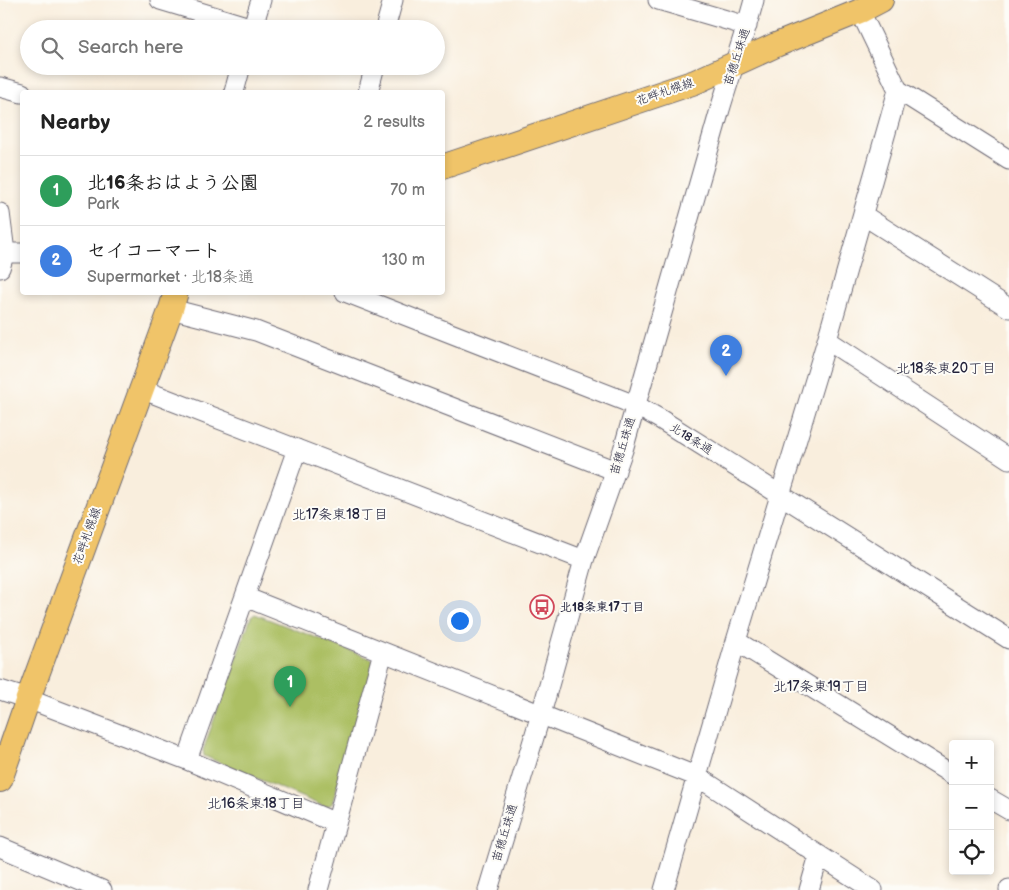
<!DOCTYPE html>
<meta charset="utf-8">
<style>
:root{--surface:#fff;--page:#f6f6f6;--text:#222;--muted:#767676;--line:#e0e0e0;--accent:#2563eb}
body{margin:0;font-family:"Balsamiq Sans","Klee One",sans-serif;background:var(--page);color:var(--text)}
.controls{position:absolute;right:15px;bottom:15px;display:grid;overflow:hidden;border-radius:5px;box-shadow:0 2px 8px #0003}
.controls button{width:45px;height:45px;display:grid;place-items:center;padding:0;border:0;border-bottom:1px solid var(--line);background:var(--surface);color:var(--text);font:25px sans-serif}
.you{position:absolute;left:459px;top:620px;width:18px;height:18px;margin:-12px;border:4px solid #fff;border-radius:50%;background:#1a73e8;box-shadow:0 0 0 8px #1a73e833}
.badge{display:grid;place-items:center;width:32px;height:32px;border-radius:50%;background:var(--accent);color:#fff;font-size:16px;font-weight:700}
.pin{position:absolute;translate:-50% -41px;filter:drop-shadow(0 1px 2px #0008)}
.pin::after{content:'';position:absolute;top:26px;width:18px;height:15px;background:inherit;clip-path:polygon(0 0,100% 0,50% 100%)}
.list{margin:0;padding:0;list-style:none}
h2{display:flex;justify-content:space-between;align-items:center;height:65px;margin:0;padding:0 20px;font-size:21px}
h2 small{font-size:16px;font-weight:400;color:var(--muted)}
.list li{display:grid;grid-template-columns:32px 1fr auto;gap:15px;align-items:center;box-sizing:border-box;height:70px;padding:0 20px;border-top:1px solid var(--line)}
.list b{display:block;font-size:19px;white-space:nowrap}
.list p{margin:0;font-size:16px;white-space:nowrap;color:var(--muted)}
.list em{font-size:16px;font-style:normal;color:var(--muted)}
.icon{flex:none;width:28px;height:28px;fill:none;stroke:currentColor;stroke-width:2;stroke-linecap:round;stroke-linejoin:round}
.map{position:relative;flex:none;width:1009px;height:890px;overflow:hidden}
.search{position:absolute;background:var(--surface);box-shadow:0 2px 8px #0003;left:20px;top:20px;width:425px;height:55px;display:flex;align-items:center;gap:12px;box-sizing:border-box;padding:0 18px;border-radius:28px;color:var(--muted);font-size:19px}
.panel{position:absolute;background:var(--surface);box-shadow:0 2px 8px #0003;left:20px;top:90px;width:425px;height:205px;border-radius:5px}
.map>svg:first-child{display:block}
</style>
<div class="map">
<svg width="1009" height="890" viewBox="0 0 1009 890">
<rect width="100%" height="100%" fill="#fdfcf7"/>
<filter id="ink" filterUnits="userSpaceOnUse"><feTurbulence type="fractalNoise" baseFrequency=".02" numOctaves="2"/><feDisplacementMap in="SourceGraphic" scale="10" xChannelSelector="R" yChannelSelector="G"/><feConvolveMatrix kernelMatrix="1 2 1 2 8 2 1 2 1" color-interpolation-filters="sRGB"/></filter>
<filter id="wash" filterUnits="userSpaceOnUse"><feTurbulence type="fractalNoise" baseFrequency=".0096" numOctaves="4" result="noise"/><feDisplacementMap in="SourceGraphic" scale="20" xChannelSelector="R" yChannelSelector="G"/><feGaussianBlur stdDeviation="1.12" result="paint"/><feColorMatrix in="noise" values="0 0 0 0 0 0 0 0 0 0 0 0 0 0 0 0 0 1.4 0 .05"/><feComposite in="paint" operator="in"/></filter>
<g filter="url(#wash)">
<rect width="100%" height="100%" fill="#f9eedd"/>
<!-- green -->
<path fill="#acbf63" stroke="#67704f" d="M 255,614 L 372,659 L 374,665 L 332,804 L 325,807 L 204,756 L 203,750 L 251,617 Z"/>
</g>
<g filter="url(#ink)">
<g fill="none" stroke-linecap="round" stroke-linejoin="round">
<!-- minor casing -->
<g stroke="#6d6974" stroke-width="21">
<path id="minor" d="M 160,0 L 253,28
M 658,0 L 747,26
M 860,11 L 898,90 L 1009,160
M 252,29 L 261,0
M 385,29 L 393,0
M 0,87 L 22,93
M 234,92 L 241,66
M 368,92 L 375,66
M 0,213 L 5,252 L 0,268
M 863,215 L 1009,308
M 0,253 L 22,253
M 345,292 L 635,405 L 660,419 L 1009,639
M 171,309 L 256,331 L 616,471
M 827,340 L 1009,459
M 141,389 L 584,560
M 245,597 L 698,777 L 873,890
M 736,641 L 953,775
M 0,690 L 28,699 L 187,760 L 336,823
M 187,760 L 297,449
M 990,799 L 1009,810
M 0,847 L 102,890
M 318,890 L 383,652
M 488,890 L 541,714 L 584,560 L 623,450 L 719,113 C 730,75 744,38 754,0
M 664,890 L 736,641 L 827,340 L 898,90
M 809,890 L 819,855
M 1009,890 L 1009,889"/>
</g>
<!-- major casing -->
<g stroke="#6d6974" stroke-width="26">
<path id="major" d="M 442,167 L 695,82 L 776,45 L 860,11 L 881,0
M 0,780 L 28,699 L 171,309 L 176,292"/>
</g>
<!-- minor -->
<use href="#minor" stroke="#fff" stroke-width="19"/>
<!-- major -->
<use href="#major" stroke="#f0c469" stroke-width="24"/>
</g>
</g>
<!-- icons -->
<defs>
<g id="bus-ring" transform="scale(1.25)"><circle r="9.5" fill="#fdfcf7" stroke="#d1495b" stroke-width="1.5"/><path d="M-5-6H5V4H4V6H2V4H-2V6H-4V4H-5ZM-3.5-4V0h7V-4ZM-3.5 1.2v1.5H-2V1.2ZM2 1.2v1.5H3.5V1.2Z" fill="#d1495b"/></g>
</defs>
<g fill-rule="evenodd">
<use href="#bus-ring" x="542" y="607"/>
</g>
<g text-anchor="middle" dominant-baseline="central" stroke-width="4" stroke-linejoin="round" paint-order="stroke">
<!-- street labels -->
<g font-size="12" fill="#22223b" stroke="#fdfcf7">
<text transform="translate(737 57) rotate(-72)">苗穂丘珠通</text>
<text transform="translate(665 92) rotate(-19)">花畔札幌線</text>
<text transform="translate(691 439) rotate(32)">北18条通</text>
<text transform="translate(623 446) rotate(-73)">苗穂丘珠通</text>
<text transform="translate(87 536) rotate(-70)">花畔札幌線</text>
<text transform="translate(505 833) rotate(-73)">苗穂丘珠通</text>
</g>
<!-- poi labels -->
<g font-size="12" font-weight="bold" fill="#22223b" stroke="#fdfcf7" text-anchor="start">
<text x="560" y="607">北18条東17丁目</text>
</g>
<!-- neighbourhood labels -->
<g font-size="14" fill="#22223b" stroke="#fdfcf7">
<text x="946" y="368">北18条東20丁目</text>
<text x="340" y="514">北17条東18丁目</text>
<text x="821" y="686">北17条東19丁目</text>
<text x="256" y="803">北16条東18丁目</text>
</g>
</g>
</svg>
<div class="controls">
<button>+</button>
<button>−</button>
<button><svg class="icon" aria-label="locate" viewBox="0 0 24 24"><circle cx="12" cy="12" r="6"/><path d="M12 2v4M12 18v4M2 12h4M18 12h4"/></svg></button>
</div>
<div class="you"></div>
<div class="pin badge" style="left:290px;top:707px;background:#2e9e5b">1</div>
<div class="pin badge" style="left:726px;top:376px;background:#3f7fe0">2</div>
<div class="search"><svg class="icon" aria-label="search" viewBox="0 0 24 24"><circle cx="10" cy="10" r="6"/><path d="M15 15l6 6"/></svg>Search here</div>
<section class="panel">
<h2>Nearby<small>2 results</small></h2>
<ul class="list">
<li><span class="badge" style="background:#2e9e5b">1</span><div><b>北16条おはよう公園</b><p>Park</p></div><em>70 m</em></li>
<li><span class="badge" style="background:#3f7fe0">2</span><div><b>セイコーマート</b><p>Supermarket · 北18条通</p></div><em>130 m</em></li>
</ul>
</section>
</div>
